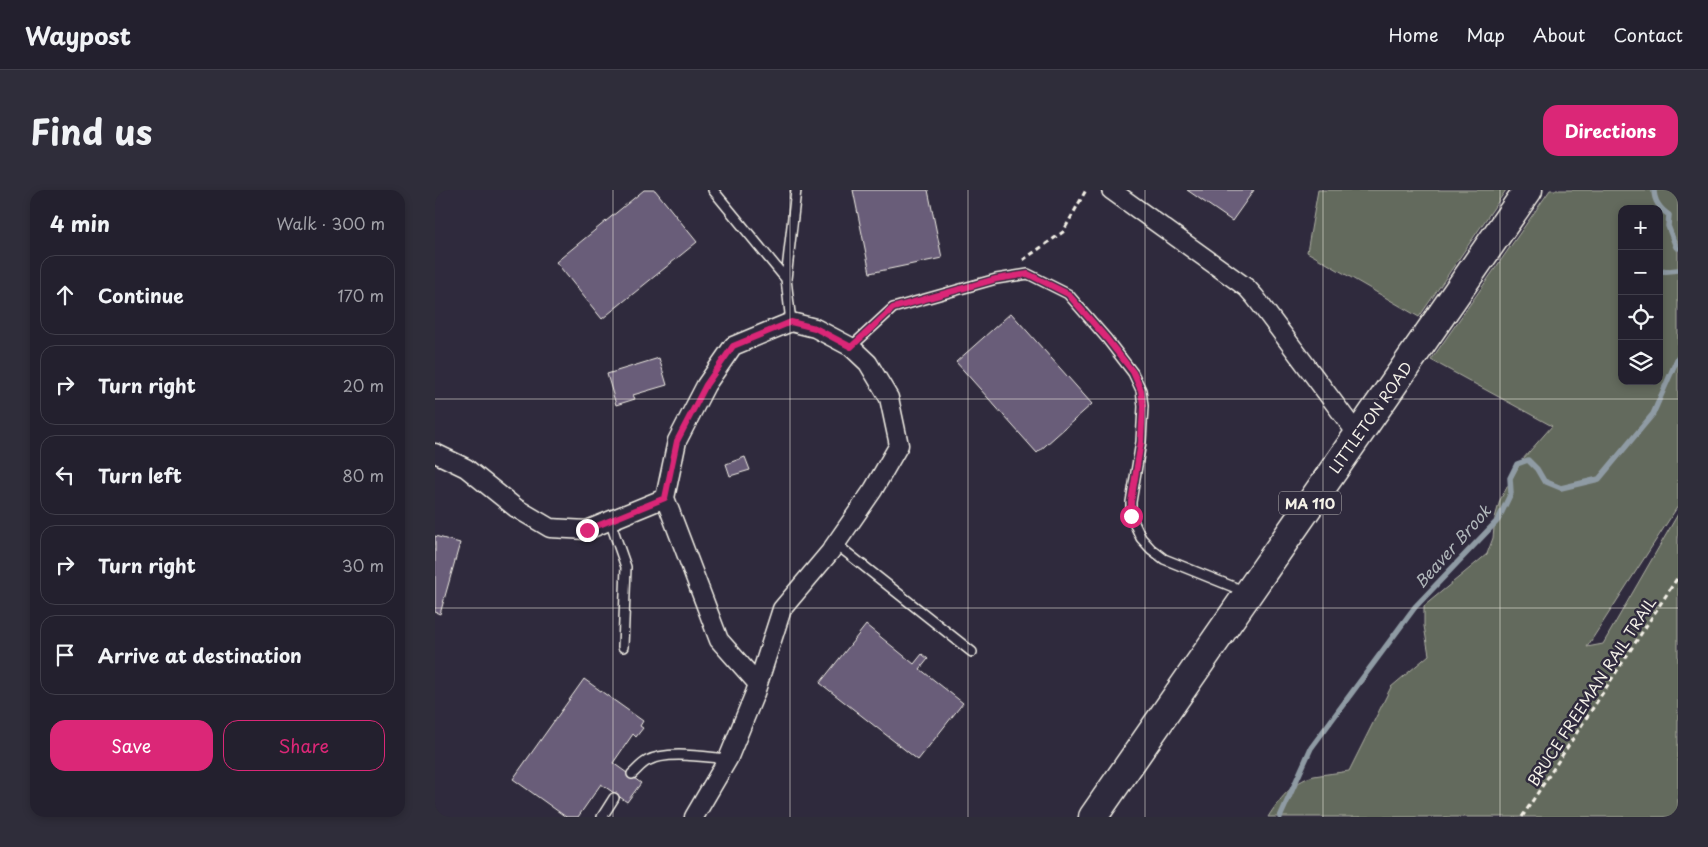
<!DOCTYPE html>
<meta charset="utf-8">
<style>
:root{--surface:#23202e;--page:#2f2d3a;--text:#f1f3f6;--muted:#a3a3aa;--line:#403e4a;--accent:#db2777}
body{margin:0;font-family:"Playpen Sans",sans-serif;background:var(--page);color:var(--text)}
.controls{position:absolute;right:15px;top:15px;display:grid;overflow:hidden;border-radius:10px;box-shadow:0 2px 8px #0003}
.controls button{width:45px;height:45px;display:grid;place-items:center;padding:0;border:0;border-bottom:1px solid var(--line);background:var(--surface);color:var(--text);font:25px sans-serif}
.stop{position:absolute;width:15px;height:15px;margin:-11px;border:4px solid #db2777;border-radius:50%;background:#fff}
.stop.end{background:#db2777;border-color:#fff;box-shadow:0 1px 5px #0008}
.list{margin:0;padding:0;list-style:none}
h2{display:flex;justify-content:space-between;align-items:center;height:65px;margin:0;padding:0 20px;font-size:21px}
h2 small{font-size:16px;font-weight:400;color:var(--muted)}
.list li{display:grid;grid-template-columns:32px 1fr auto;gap:15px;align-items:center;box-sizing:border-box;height:80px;margin:0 10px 10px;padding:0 10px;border:1px solid var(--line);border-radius:15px}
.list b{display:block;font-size:19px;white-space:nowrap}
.list em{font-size:16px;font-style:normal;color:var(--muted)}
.actions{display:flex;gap:10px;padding:15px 20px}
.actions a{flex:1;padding:11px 0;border:1px solid var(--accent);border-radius:15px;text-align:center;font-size:18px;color:var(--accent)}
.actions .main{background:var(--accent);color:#fff}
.icon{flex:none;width:28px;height:28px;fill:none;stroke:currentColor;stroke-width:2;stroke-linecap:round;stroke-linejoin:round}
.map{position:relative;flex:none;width:1243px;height:627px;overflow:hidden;border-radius:15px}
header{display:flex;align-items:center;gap:30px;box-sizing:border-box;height:70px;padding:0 25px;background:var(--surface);border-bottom:1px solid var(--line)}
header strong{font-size:24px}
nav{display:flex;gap:28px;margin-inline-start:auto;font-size:18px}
.intro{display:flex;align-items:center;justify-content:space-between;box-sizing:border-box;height:120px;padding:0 30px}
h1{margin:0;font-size:35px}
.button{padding:12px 22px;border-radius:15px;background:var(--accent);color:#fff;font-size:18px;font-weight:700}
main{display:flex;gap:30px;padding:0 30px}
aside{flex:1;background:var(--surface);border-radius:15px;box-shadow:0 2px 8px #0003}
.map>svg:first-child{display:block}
</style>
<header>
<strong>Waypost</strong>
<nav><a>Home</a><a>Map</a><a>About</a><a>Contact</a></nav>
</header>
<div class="intro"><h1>Find us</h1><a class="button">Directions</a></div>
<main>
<aside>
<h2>4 min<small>Walk · 300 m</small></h2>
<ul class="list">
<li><svg class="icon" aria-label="ahead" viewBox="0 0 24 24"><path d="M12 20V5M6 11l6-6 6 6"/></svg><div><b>Continue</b></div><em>170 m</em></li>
<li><svg class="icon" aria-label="right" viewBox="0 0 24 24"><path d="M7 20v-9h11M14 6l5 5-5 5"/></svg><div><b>Turn right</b></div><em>20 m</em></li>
<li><svg class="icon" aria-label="left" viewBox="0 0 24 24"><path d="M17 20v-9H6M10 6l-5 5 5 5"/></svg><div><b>Turn left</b></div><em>80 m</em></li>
<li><svg class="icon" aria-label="right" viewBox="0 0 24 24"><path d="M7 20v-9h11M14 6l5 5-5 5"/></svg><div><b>Turn right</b></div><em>30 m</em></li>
<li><svg class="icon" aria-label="arrive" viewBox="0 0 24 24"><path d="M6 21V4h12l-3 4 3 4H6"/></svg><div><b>Arrive at destination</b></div></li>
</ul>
<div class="actions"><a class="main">Save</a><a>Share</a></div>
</aside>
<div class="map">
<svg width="1243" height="627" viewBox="0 0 1243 627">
<rect width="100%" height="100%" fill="#2f2a3d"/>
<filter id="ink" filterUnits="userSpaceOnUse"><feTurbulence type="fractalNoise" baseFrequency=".02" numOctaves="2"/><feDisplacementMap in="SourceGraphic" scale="10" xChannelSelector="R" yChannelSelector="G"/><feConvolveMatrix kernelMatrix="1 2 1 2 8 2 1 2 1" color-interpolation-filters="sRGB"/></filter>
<g filter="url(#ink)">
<!-- green -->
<path fill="#646a5d" stroke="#acaea2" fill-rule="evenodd" d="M 883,0 L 1071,0 L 984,127 L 872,62 Z
M 1115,0 L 1243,0 L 1243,316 L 1152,457 L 1168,454 L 1243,324 L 1243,627 L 833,627 C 843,611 858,591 879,586 C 890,584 902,583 914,581 L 956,497 L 994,465 L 989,436 L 989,416 L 1052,364 L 1058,348 L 1060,328 L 1065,310 L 1087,270 L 1117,236 L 996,170 ZM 1187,19 L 1224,19 L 1224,191 L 1187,191 Z"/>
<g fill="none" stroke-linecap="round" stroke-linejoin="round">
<!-- stream -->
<path stroke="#8f9ba4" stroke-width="5.5" d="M 1219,0 C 1219,11 1225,19 1234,25 L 1233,36 L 1241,57 L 1243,58
M 1224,82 L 1243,80
M 845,627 L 876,558 L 980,417 L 1063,330 L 1076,303 L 1075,288 L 1082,274 L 1093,270 L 1102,279 L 1109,291 L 1126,298 L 1164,289 L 1218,224 L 1243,167"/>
</g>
<!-- building -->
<path fill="#695d79" stroke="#f4f1e8" d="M 209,0 L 220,0 L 262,52 L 167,129 L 121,72 Z
M 418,0 L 493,0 L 507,68 L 435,83 Z
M 752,0 L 819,0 L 797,31 Z
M 576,123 L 657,214 L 602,263 L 521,172 Z
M 224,168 L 232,195 L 198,205 L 200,209 L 181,215 L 172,184 Z
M 310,267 L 315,280 L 295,286 L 291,274 Z
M 0,346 L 25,353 L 5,424 L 0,422 Z
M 431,435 L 479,474 L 487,464 L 493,469 L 485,479 L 528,513 L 483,570 L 385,493 Z
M 149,489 L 208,531 L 205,536 L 208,538 L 201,547 L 198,544 L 178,573 L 206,593 L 192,612 L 166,594 L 143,627 L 131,627 L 78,589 Z"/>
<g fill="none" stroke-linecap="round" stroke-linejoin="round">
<!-- lane casing -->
<g stroke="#f4f1e8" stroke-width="12">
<path id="lane" d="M 278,0 L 351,89
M 356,132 L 351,89 L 361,0
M 416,157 L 458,118 L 561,89 L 593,84 L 633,104 L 672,149 L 698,183 L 706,200 L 708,216 L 706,252 L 696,312 L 696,326 L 706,348 L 716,359 L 729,369 L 811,402
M 175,331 L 191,377 L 188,457
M 401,354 L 537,462
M 197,584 C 202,580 206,574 212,571 C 232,560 270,567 293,569
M 167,627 L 179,608"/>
</g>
<!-- street casing -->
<g stroke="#f4f1e8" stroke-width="21">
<path id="street" d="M 676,0 L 812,98 L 820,107 L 923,245
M 0,263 L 31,278 L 81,318 L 115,338 L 152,340 L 230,308 L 242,251 L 271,195 L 298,156 L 356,132 L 380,138 L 416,157 L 433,173 L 454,208 L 464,255 L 438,300 L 395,362 L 347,419 L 320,503 L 293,569 L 259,627
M 230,308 L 284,450 L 323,494"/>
</g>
<!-- primary casing -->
<g stroke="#f4f1e8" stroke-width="31">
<path id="primary" d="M 658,627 L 1093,0"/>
</g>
<!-- path -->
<path stroke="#f4f1e8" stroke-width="3" stroke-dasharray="5 4" stroke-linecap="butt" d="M 588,70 L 628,42 L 651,0
M 1087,627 L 1243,387"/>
<!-- lane -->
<use href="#lane" stroke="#2f2a3d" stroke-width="9"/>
<!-- street -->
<use href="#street" stroke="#2f2a3d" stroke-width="18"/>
<!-- primary -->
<use href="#primary" stroke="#2f2a3d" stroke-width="28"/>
</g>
</g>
<g fill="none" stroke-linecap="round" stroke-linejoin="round" filter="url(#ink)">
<!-- route -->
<path stroke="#db2777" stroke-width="6" d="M 152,340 L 230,308 L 242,251 L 271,195 L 298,156 L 356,132 L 380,138 L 416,157 L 458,118 L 561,89 L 593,84 L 633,104 L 672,149 L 698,182 L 706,200 L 708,216 L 706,252 L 696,312 L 696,326"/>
</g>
<!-- grid -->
<path fill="none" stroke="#f4f1e8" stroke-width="1" stroke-opacity="0.55" d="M 178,0 L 178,627M 355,0 L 355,627M 533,0 L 533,627M 710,0 L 710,627M 888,0 L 888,627M 1065,0 L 1065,627M 0,209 L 1243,209M 0,418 L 1243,418"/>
<g text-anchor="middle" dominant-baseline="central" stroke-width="5" stroke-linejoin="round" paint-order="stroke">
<!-- shield labels -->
<rect fill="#2f2a3d" stroke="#b9b5b5" stroke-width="1" x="844" y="301.5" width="62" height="23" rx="4"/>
<g font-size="14" font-weight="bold" fill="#f4f1e8">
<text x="875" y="313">MA 110</text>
</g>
<!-- street labels -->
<g font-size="15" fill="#f4f1e8" stroke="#2f2a3d">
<text transform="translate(935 227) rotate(-55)">LITTLETON ROAD</text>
<text transform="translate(1156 501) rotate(-57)">BRUCE FREEMAN RAIL TRAIL</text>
</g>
<!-- water labels -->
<g font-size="16" font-style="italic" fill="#b0b7ba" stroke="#2f2a3d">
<text transform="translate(1017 356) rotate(-48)">Beaver Brook</text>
</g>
</g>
</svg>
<div class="controls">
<button>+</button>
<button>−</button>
<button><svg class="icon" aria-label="locate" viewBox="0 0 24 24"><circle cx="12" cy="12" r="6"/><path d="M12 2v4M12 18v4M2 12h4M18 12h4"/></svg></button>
<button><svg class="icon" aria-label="layers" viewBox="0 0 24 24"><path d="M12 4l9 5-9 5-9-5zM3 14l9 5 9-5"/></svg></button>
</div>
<div class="stop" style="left:696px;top:326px"></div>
<div class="stop end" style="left:152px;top:340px"></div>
</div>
</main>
